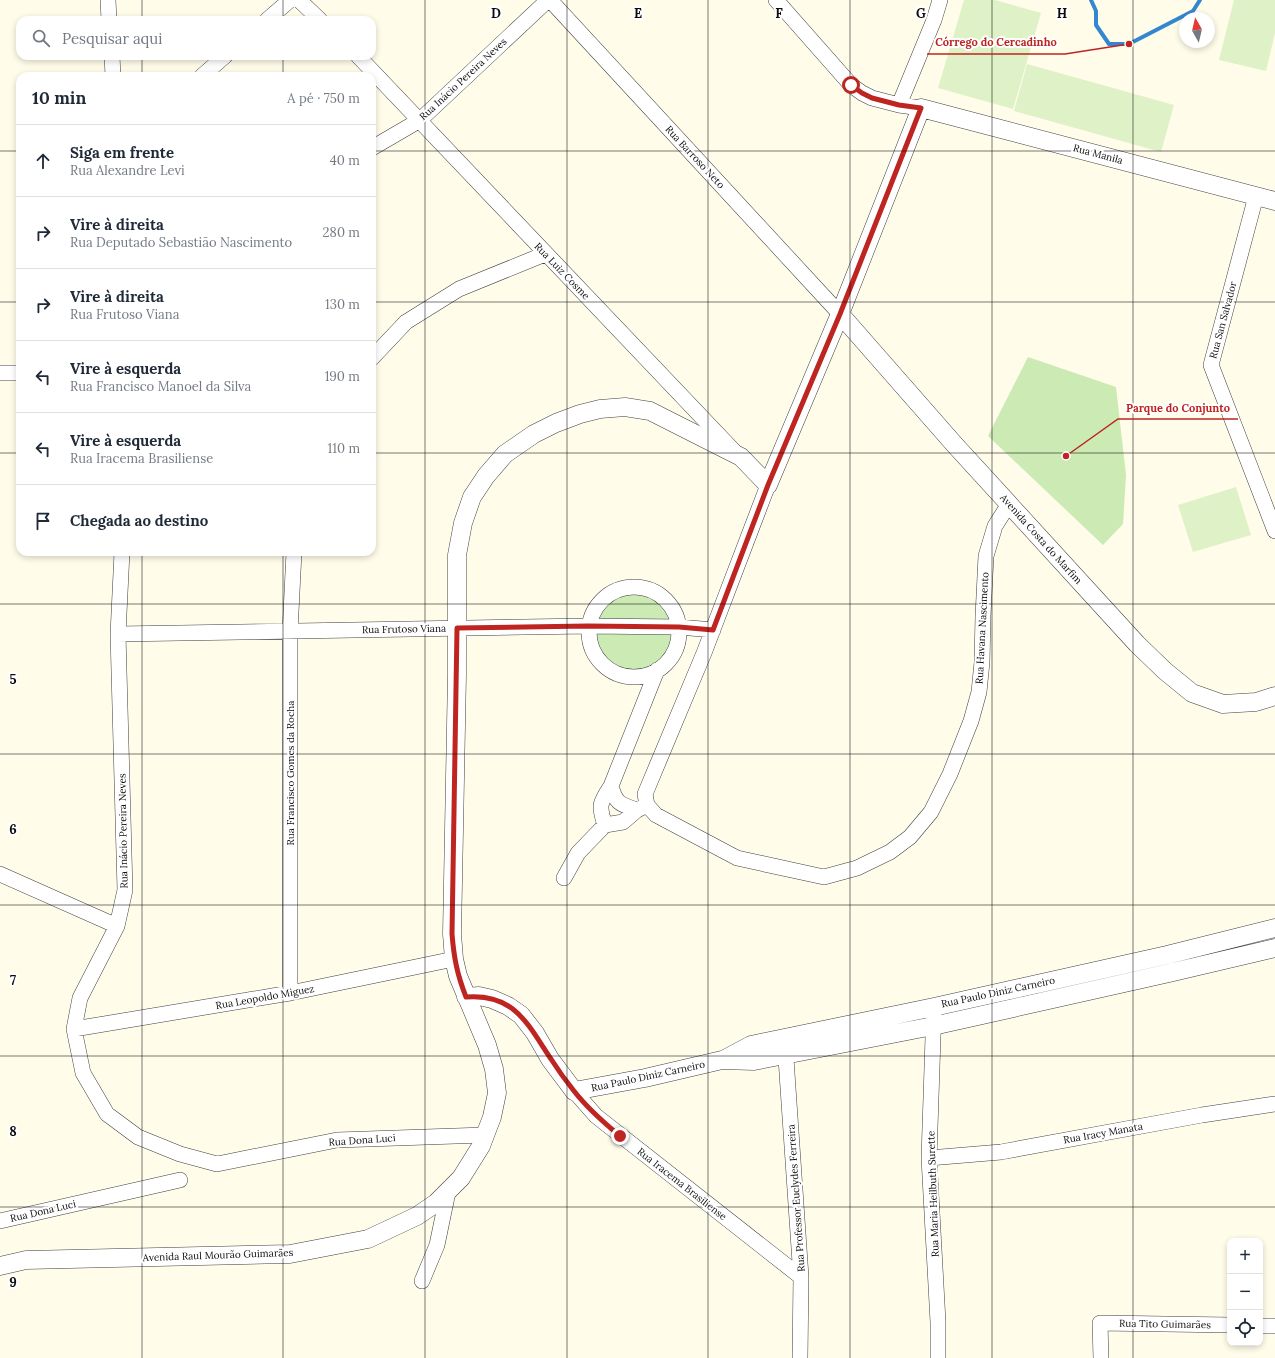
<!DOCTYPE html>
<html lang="pt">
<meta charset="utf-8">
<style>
:root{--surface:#fff;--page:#f6f6f7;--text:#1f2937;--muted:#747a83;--line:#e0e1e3}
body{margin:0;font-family:Lora,serif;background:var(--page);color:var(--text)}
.controls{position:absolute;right:12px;bottom:12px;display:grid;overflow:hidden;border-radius:8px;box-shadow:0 2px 6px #0003}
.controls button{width:36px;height:36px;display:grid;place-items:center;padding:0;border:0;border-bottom:1px solid var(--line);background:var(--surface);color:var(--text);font:20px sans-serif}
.compass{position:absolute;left:1179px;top:12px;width:36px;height:36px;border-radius:50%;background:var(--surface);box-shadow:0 2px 6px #0003;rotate:352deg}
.stop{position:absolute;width:12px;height:12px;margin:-9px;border:3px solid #be2521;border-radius:50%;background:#fff}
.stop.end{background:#be2521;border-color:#fff;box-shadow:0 1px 4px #0008}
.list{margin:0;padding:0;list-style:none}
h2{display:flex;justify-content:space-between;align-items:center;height:52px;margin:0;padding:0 16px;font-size:17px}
h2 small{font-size:13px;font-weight:400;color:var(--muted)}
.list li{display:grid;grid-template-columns:26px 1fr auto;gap:12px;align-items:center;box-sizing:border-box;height:72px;padding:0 16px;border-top:1px solid var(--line)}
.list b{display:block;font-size:15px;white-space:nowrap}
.list p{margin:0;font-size:13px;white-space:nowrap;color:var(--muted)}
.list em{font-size:13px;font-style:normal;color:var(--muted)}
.icon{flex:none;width:22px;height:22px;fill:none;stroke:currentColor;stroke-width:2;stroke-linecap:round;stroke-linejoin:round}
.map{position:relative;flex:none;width:1275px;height:1358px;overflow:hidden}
.search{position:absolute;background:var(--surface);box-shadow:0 2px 6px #0003;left:16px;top:16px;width:360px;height:44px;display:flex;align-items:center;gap:10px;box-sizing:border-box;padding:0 14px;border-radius:12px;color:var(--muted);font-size:15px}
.panel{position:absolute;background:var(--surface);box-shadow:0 2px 6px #0003;left:16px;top:72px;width:360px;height:484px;border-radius:12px}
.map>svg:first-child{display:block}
</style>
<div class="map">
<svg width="1275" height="1358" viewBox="0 0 1275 1358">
<rect width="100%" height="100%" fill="#fffcea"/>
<!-- green -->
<path fill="#cceab4" d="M 1028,357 L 1116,387 L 1126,475 L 1123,524 L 1103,545 L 988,436 Z
M589 632a45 45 0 1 1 90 0a45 45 0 1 1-90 0Z"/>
<!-- pitch -->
<path fill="#dff1c6" d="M 964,0 L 995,0 L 1041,13 L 1013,109 L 938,88 Z
M 1234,0 L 1275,0 L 1275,33 L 1266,71 L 1219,60 Z
M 1027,64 L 1174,105 L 1161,152 L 1014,111 Z
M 1236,487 L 1251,535 L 1193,552 L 1178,505 Z"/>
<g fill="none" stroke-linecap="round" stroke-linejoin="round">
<!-- stream -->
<path stroke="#3386d0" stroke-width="4" d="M 1091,0 L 1096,11 L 1096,25 L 1109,44 L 1129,44 L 1193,11 L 1200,0"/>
<!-- minor casing -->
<g stroke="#3f3f3f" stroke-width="16">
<path id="minor" d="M 108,0 L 109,20
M 299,0 L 320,20
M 550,0 L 840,314
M 776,0 L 851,85 L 862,93 L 872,98 L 899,105 L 921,108
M 267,20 L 290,0
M 112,56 L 113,76
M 358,56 L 734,451
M 202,76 L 225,56
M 899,105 L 934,20 L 940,0
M 372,148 L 420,120 L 548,0
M 1256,196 L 1211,365 L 1275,531
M 372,358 L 406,322 L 459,289 L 545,254
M 0,373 L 20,373
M 768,485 L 704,653 L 645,794 L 647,805 L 656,815 L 737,858 L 824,877 L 857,868 L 890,852 L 910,837 L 931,812 L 950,774 L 971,721 L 979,692 L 982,662 L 983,616 L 986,556 L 995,526 L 1009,504
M 122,552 L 118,634 L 125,890 L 117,926 L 80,998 L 74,1029 L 83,1073 L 107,1114 L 138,1137 L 180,1154 L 217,1164 L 337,1140 L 485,1135
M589 632a45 45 0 1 1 90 0a45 45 0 1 1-90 0Z
M 118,634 L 588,626 L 679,627 L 713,630
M 611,786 C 616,804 620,804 637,810 L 647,805
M 605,825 L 623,822 L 637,810
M 0,874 L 117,926
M 564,878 L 578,853 L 605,825 C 598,805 600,803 611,786 L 657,670
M 290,993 L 290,632 L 294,552
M 934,1007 L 929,1158 L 938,1322 L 938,1358
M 74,1029 L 290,993 L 454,959
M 785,1044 L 801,1277 L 800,1358
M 574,1091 L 596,1116 L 801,1277
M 929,1158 L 1001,1152 L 1202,1115 L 1275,1104
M 0,1221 L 180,1180
M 422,1281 L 437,1245 L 448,1192
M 1260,1326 L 1275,1326
M 1101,1358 L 1100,1323 L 1230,1325"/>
</g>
<!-- tertiary casing -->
<g stroke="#3f3f3f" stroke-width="19">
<path id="tertiary" d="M 840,314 L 954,444 L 1137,644 L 1165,671 L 1192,693 L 1223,704 L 1256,702 L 1275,696
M 466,997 L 479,996 L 492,999 L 508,1006 L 521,1015 L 535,1033 L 550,1059 L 574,1091 L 645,1078 L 722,1060 L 754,1061 L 933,1026 L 1169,973 L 1275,948
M 723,1060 L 751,1045 L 934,1007 L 1167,955 L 1275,928
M 0,1266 L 26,1260 L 290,1254 L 368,1239 L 417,1216 L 436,1203 L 461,1178 L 481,1146 L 492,1117 L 497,1093 L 494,1069 L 487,1045 L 458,976 L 454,959 L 452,934 L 457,674 L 457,555 L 463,523 L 472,497 L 486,476 L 505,454 L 534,434 L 556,423 L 580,414 L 600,409 L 625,407 L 650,411 L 741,457 L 768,485 L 840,314 L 921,108 L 1275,201"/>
</g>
<!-- minor -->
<use href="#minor" stroke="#fff" stroke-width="15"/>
<!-- tertiary -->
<use href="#tertiary" stroke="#fff" stroke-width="18"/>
</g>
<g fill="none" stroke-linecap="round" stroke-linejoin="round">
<!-- route -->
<path stroke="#be2521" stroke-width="5" d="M 620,1136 C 603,1122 588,1109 574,1091 C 566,1081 558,1070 551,1059 C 528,1025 515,993 466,997 C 457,974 454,958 452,934 L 457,628 L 588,626 L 679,627 L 713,630 L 768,485 L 840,314 L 921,108 L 899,105 L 872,98 L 862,93 L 851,85"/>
</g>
<!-- grid -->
<path fill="none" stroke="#0c0c0c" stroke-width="1" stroke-opacity="0.55" d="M 142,0 L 142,20M 283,0 L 283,20M 425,0 L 425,1358M 567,0 L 567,1358M 708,0 L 708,1358M 850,0 L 850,1358M 992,0 L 992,1358M 1133,0 L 1133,1358M 142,56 L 142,76M 283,56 L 283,76M 0,151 L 20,151M 372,151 L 1275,151M 0,302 L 20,302M 372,302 L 1275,302M 0,453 L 20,453M 372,453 L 1275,453M 142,552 L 142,1358M 283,552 L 283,1358M 0,604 L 1275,604M 0,754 L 1275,754M 0,905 L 1275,905M 0,1056 L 1275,1056M 0,1207 L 1275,1207"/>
<g text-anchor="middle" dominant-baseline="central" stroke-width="4" stroke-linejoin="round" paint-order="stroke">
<!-- street labels -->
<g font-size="10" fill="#0c0c0c" stroke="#fff">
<text transform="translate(463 79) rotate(-43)">Rua Inácio Pereira Neves</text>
<text transform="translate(1098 154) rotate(15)">Rua Manila</text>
<text transform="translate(695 157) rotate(47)">Rua Barroso Neto</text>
<text transform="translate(562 271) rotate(46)">Rua Luiz Cosme</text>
<text transform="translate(1223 320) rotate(-75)">Rua San Salvador</text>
<text transform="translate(1041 539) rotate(48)">Avenida Costa do Marfim</text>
<text transform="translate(982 628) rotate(-87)">Rua Havana Nascimento</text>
<text transform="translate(404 629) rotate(-1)">Rua Frutoso Viana</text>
<text transform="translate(290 773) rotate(-90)">Rua Francisco Gomes da Rocha</text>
<text transform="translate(123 831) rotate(-91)">Rua Inácio Pereira Neves</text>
<text transform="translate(998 992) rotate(-12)">Rua Paulo Diniz Carneiro</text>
<text transform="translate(265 997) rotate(-10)">Rua Leopoldo Miguez</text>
<text transform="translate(648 1076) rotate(-12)">Rua Paulo Diniz Carneiro</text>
<text transform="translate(1103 1133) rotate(-10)">Rua Iracy Manata</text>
<text transform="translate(362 1140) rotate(-4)">Rua Dona Luci</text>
<text transform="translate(682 1184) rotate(38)">Rua Iracema Brasiliense</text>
<text transform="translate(933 1194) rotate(-92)">Rua Maria Heilbuth Surette</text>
<text transform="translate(796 1198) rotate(-94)">Rua Professor Euclydes Ferreira</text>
<text transform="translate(43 1211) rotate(-13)">Rua Dona Luci</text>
<text transform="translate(218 1255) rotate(-2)">Avenida Raul Mourão Guimarães</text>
<text transform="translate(1165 1324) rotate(1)">Rua Tito Guimarães</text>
</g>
</g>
<g font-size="13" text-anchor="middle" font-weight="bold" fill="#0c0c0c" stroke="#fff" stroke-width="4" stroke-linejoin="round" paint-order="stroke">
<text x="496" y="18">D</text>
<text x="638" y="18">E</text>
<text x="779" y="18">F</text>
<text x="921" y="18">G</text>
<text x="1062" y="18">H</text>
<text x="13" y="684">5</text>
<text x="13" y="834">6</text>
<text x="13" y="985">7</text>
<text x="13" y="1136">8</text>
<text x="13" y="1287">9</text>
</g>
<!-- callouts -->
<path fill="none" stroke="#be2521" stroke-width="1.5" d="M1129 44L1065 54H927M1066 456L1118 419H1238"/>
<g fill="#be2521" stroke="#fff" stroke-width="1.5">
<circle cx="1129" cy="44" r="4"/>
<circle cx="1066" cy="456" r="4"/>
</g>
<g font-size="11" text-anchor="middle" font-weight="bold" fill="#be2521" stroke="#fff" stroke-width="4" stroke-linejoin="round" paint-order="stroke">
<text x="996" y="46">Córrego do Cercadinho</text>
<text x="1178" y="412">Parque do Conjunto</text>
</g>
</svg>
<div class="controls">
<button>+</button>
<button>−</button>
<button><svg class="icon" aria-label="locate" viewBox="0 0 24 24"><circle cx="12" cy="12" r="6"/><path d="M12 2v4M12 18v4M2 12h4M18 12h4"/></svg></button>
</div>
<svg class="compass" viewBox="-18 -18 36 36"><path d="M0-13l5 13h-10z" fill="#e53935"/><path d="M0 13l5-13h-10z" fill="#747a83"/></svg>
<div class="stop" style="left:851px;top:85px"></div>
<div class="stop end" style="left:620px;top:1136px"></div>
<div class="search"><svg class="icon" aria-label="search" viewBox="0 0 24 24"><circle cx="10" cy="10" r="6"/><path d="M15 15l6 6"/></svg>Pesquisar aqui</div>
<section class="panel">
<h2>10 min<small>A pé · 750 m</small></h2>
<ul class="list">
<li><svg class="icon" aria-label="ahead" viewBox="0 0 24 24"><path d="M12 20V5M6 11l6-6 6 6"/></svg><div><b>Siga em frente</b><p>Rua Alexandre Levi</p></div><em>40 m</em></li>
<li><svg class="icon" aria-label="right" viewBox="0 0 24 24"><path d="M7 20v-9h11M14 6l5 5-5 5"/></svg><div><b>Vire à direita</b><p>Rua Deputado Sebastião Nascimento</p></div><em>280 m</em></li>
<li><svg class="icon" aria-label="right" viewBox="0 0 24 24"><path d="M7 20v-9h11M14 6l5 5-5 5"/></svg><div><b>Vire à direita</b><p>Rua Frutoso Viana</p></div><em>130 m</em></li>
<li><svg class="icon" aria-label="left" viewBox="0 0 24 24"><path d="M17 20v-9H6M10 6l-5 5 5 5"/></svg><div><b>Vire à esquerda</b><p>Rua Francisco Manoel da Silva</p></div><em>190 m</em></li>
<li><svg class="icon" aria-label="left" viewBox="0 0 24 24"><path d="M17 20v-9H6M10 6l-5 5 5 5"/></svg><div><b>Vire à esquerda</b><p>Rua Iracema Brasiliense</p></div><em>110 m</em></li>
<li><svg class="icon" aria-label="arrive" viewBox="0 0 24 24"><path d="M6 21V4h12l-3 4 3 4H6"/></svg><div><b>Chegada ao destino</b></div></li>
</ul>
</section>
</div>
